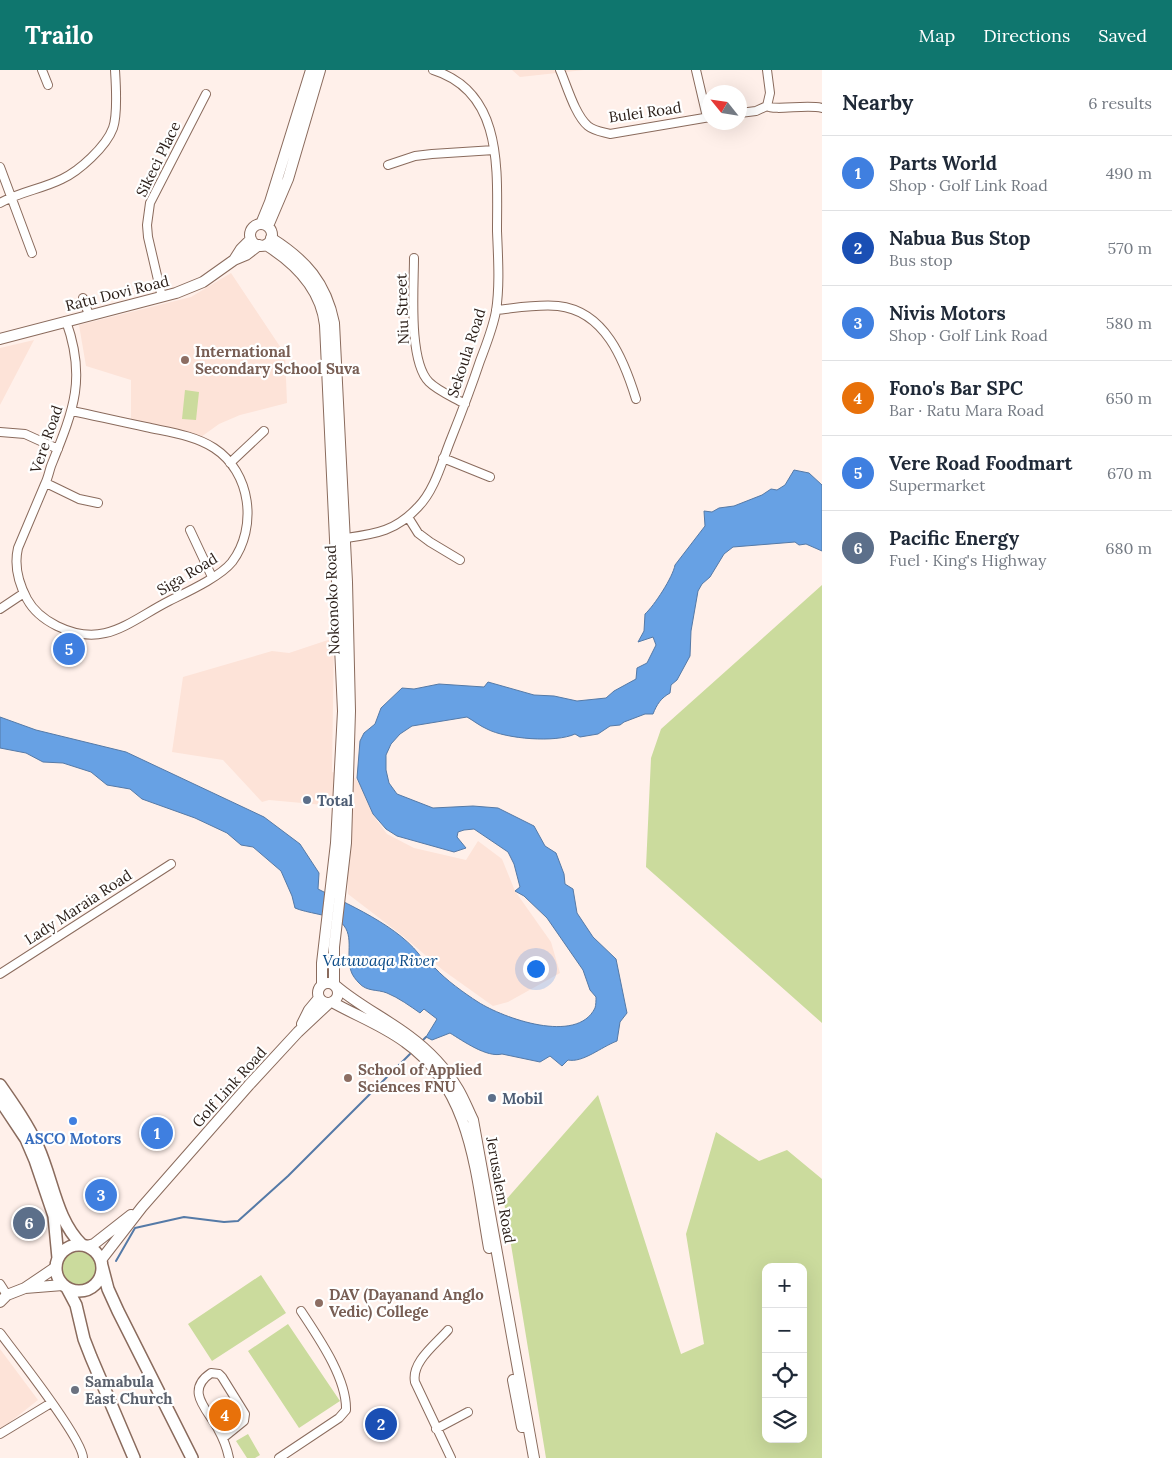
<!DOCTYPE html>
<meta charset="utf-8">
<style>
:root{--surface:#fff;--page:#f2f2f3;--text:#1f2937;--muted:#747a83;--line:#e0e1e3;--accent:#0f766e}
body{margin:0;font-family:Lora,serif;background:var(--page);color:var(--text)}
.controls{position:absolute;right:15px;bottom:15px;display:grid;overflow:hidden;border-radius:10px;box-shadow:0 5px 20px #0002}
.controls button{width:45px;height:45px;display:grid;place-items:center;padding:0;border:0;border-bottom:1px solid var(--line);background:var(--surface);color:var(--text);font:25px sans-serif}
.compass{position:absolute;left:702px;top:15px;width:45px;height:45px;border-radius:50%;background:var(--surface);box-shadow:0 5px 20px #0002;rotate:300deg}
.you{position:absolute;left:535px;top:898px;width:18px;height:18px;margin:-12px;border:4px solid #fff;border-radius:50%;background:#1a73e8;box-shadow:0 0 0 8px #1a73e833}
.badge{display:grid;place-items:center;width:32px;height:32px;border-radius:50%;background:var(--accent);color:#fff;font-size:16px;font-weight:700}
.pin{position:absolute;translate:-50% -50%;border:2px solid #fff;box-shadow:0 1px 5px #0006}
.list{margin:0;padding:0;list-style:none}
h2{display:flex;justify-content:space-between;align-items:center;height:65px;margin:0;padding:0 20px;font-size:21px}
h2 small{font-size:16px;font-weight:400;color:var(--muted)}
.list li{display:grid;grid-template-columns:32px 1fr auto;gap:15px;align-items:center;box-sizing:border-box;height:75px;padding:0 20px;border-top:1px solid var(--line)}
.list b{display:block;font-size:19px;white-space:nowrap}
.list p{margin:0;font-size:16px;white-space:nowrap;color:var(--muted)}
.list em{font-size:16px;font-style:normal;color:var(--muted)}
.icon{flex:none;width:28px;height:28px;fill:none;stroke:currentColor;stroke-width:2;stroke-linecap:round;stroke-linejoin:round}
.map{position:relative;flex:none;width:822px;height:1388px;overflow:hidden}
header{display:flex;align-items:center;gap:30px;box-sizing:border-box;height:70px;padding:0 25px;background:var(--accent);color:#fff}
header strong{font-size:24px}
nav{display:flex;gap:28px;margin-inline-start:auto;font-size:18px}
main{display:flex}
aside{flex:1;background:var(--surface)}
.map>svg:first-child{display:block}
</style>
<header>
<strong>Trailo</strong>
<nav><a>Map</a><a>Directions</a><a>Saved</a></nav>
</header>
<main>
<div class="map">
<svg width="822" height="1388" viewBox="0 0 822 1388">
<rect width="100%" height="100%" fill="#fff0ea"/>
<!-- built -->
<path fill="#fde3d8" d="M 512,0 L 584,0 L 520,7 Z
M 231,203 L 285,284 L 287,333 L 240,345 L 219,354 L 201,367 L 131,352 L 131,310 L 86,296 L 79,255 L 191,227 Z
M 34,270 L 0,335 L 0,278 Z
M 334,568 L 332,702 L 355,708 L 360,715 L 373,745 L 387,764 L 414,778 L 466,790 L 478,771 L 502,789 L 515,821 L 551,872 L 560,903 L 508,932 L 493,936 L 444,901 L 404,867 L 348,824 L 346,737 L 269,730 L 262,732 L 223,690 L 172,682 L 183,607 L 272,581 L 289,583 Z
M 0,1279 L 38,1330 L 0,1360 Z"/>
<!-- green -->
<path fill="#cbdb9d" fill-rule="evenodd" d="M 185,320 L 199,322 L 196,350 L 182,349 Z
M 822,515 L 822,953 L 646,797 L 651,688 L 661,659 Z
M 598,1025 L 681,1284 L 704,1274 L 686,1164 L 716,1062 L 759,1091 L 787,1080 L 822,1109 L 822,1388 L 546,1388 L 504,1132 ZM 766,1197 L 803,1197 L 803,1369 L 766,1369 Z
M61 1200a18 18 0 1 1 36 0a18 18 0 1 1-36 0Z
M 261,1205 L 286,1243 L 212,1291 L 188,1254 Z
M 288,1254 L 340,1331 L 299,1358 L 248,1281 Z
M 248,1364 L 260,1385 L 255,1388 L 247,1388 L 236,1371 Z"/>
<!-- water -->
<path fill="#67a1e4" stroke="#557aa7" d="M 794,400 L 809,403 L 822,415 L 822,481 L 806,474 L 799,475 L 795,472 L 733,477 L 724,484 L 710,507 L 702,514 L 698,521 L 691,561 L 690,586 L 677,610 L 671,615 L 670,623 C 661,628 657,634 653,644 L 645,644 L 624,652 L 620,655 L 610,656 L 598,664 L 580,667 L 575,664 C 556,673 506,669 487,659 C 480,656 474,651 467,647 L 412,656 L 400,664 L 391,674 L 386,685 L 386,700 L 389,713 L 397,724 L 433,738 L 473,736 L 498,738 L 534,756 L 545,776 L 556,783 L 564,804 L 565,814 L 573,819 L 577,843 L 593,867 L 616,889 L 627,943 L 620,952 L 617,971 C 601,977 583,993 568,990 L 562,996 L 550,986 L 540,992 L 502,984 C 487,988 463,971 450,963 L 432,970 L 426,967 L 437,949 L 424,939 L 420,943 C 410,936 399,928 387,923 C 377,919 367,922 359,913 C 356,910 352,905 351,901 C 345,884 356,863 339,851 C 331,845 306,843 295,838 L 292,826 L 281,801 L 253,777 L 241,775 L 227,763 L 195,748 L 142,729 L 130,719 L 107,715 L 91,702 L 63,693 L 43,692 L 26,683 L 0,678 L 0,647 L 36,660 L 126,682 L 264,747 L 300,774 L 319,803 L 318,819 C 353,837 410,861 427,897 L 435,898 C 446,910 464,923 478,932 C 503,948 577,975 595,938 C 596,935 596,930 596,927 L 590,920 L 583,900 L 547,848 L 524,826 L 515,821 L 520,817 L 514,794 L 508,782 L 474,759 L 464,760 L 458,762 L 457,767 L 466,778 L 454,782 L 397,766 L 386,759 L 373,744 L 357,708 L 360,671 L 364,663 L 375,654 L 381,638 L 402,618 L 414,619 L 439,614 L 484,617 L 488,612 L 534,625 L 554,626 L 577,631 L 606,628 L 614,621 L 636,609 L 637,598 L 647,593 L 656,575 L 653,567 L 638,572 L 644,561 L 645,544 C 654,536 673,507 675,495 L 705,456 L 704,441 L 712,442 L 719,438 L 734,436 L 762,425 L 771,419 L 777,420 L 785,415 Z"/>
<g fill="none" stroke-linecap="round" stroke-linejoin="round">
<!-- stream -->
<path stroke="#557aa7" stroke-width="2" d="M 423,970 L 426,967
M 116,1191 L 135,1158 L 184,1147 L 224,1152 L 238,1151 L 288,1106 L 410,984"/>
<!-- minor casing -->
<g stroke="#8a6b5d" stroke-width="10">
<path id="minor" d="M 42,0 L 48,15
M 560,0 C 567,16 575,45 588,56 C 594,61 603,62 610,64 L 710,47
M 696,0 L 707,47
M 767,36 C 775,41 807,34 822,38
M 740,43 L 756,41 L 767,36 L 770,23 L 767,0
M 388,95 L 415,86 L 432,84 L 494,80
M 0,97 L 32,183
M 0,133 C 19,122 42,119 62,109 C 79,101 106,77 113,58 C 118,44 116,16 115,0
M 414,188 C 414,217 408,291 429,312 C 438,321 453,327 465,334
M 162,227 L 148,167 L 147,155 L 150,133 L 206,24
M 83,228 L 89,245
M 496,240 C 516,238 538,234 558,236 C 605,241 624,290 636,329
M 66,251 C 87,309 73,341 51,396 C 49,402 48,408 45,414 C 36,435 27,457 18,478 C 14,495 19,514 27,529 C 34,542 45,550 57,556 C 104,579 128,552 169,531 C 187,522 220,507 232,492 C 258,457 251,402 214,378 C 194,365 168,362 146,357 C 121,352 96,346 72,341
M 0,362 L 25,364 L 58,379
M 443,388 L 490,407
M 230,393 L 264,361
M 46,413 L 79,429 L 98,433
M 408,447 L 418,463 L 430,472 L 460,490
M 190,460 L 212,507
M 340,469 C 373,464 394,463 418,437 C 435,420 442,391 451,369 C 461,344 471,318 480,291 C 486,275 493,258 496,241 C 500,215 498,187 497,161 C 497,101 504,22 433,0
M 0,539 L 24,523
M 0,904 L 171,794
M 0,1214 L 7,1225
M 448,1260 C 436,1274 411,1292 415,1312 L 451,1388
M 0,1263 C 15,1283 83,1369 83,1388
M 436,1359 L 468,1342
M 0,1364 L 51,1333
M 223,1368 L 244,1351 L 245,1344 L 222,1307 L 219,1304 L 211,1303 C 184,1321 208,1340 218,1359 C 223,1368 227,1378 229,1388
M 279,1388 L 339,1348 L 346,1340 C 347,1308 318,1267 301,1241"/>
</g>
<!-- major casing -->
<g stroke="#8a6b5d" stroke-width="12">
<path id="major" d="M 261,154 L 270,132 L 311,0
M250 165a11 11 0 1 1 22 0a11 11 0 1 1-22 0Z
M 268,156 L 288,109 L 320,0
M 271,168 C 306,190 326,213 334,253 L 347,512 L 350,641 L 346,773 L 334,877 L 334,914
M 266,175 C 295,193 321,219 325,255 L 343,641 L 336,773 L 322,893 L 322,914
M 234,190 L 241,179 L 251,169
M 0,269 L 176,223 L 203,212 L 234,190 L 246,185 L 259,175
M318 923a10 10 0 1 1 20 0a10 10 0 1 1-20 0Z
M 336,916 C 358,935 385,948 409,966 C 428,980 446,999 458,1019 C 464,1029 468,1040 473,1050 L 534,1388
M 332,932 C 357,946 382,955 405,972 C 472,1019 476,1105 489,1178
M 302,954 L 309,940 L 319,928
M 87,1176 L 94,1174 L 131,1145
M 101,1190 L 142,1137 L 249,1015 L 298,962 L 329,933
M 25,1218 L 63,1215
M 0,1232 L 7,1225 L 25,1218 L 56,1197
M 513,1310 L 522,1357"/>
</g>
<!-- highway casing -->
<g stroke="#8a6b5d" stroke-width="14">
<path id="highway" d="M 0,1015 C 14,1035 28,1055 38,1077 C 53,1110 56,1150 82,1175
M 0,1030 L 26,1069 L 35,1090 L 54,1146 L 58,1188
M56 1198a23 23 0 1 1 46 0a23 23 0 1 1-46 0Z
M 102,1196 L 108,1219 L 118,1241 L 192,1388
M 67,1218 L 76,1235 L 84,1269 L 91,1287 L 134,1388"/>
</g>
<!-- minor -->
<use href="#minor" stroke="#fff" stroke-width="8"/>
<!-- major -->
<use href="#major" stroke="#fff" stroke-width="10"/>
<!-- highway -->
<use href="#highway" stroke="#fff" stroke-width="11"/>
</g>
<!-- markers -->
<g fill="#8d6e63" stroke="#fff" stroke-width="2">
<circle cx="185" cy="290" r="5"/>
<circle cx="348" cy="1008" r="5"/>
<circle cx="319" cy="1233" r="5"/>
</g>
<g fill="#5c6f8a" stroke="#fff" stroke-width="2">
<circle cx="307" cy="730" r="5"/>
<circle cx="492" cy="1028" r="5"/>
</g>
<circle fill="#3f7fe0" stroke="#fff" stroke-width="2" cx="73" cy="1051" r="5"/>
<circle fill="#6b7280" stroke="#fff" stroke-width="2" cx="75" cy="1320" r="5"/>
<g text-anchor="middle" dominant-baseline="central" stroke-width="4.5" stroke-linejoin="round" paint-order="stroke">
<!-- street labels -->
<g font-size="15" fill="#2c201a" stroke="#fff">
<text transform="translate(645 42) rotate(-8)">Bulei Road</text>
<text transform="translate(158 89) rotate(-64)">Sikeci Place</text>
<text transform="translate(117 223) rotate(-14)">Ratu Dovi Road</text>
<text transform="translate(402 239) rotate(-92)">Niu Street</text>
<text transform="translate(466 283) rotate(-72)">Sekoula Road</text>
<text transform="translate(46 369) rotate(-71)">Vere Road</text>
<text transform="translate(187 504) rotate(-31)">Siga Road</text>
<text transform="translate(332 530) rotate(-92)">Nokonoko Road</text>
<text transform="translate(78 837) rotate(-33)">Lady Maraia Road</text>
<text transform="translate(229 1017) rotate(-48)">Golf Link Road</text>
<text transform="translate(501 1120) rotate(80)">Jerusalem Road</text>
</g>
<!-- education labels -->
<g font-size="15" font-weight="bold" fill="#785e54" stroke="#fff" text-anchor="start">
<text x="195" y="281">International<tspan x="195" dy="17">Secondary School Suva</tspan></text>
<text x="358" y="999">School of Applied<tspan x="358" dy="17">Sciences FNU</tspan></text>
<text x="329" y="1224">DAV (Dayanand Anglo<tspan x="329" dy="17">Vedic) College</tspan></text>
</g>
<!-- service labels -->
<g font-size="15" font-weight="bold" fill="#4e5e75" stroke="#fff" text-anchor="start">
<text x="317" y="730">Total</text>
<text x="502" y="1028">Mobil</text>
</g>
<!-- shop labels -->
<g font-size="15" font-weight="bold" fill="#366cbe" stroke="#fff">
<text x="73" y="1068">ASCO Motors</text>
</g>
<!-- worship labels -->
<g font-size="15" font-weight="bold" fill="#5b616d" stroke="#fff" text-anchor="start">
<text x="85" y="1311">Samabula<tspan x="85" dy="17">East Church</tspan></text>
</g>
<!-- water labels -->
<g font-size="16" font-style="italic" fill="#0c4b87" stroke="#fff">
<text x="380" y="890">Vatuwaqa River</text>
</g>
</g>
</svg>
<div class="controls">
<button>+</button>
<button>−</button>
<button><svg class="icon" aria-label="locate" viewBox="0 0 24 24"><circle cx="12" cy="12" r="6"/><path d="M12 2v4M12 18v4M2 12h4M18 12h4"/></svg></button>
<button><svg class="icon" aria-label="layers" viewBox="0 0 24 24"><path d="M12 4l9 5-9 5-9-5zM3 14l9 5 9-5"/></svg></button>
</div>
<svg class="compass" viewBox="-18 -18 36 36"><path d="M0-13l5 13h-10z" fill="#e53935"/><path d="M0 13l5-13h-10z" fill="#747a83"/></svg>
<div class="you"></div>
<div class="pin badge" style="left:157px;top:1063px;background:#3f7fe0">1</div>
<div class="pin badge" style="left:381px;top:1354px;background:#1a4fb4">2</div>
<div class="pin badge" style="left:101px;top:1125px;background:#3f7fe0">3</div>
<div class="pin badge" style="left:225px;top:1345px;background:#e8710a">4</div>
<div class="pin badge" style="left:69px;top:579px;background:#3f7fe0">5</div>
<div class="pin badge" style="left:29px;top:1153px;background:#5c6f8a">6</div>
</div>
<aside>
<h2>Nearby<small>6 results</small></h2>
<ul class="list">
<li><span class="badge" style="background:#3f7fe0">1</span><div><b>Parts World</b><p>Shop · Golf Link Road</p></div><em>490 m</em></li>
<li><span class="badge" style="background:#1a4fb4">2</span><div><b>Nabua Bus Stop</b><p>Bus stop</p></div><em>570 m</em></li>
<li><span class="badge" style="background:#3f7fe0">3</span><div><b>Nivis Motors</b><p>Shop · Golf Link Road</p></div><em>580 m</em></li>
<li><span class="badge" style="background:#e8710a">4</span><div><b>Fono's Bar SPC</b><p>Bar · Ratu Mara Road</p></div><em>650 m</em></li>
<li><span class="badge" style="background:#3f7fe0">5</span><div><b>Vere Road Foodmart</b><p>Supermarket</p></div><em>670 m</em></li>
<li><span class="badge" style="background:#5c6f8a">6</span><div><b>Pacific Energy</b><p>Fuel · King's Highway</p></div><em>680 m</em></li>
</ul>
</aside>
</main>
